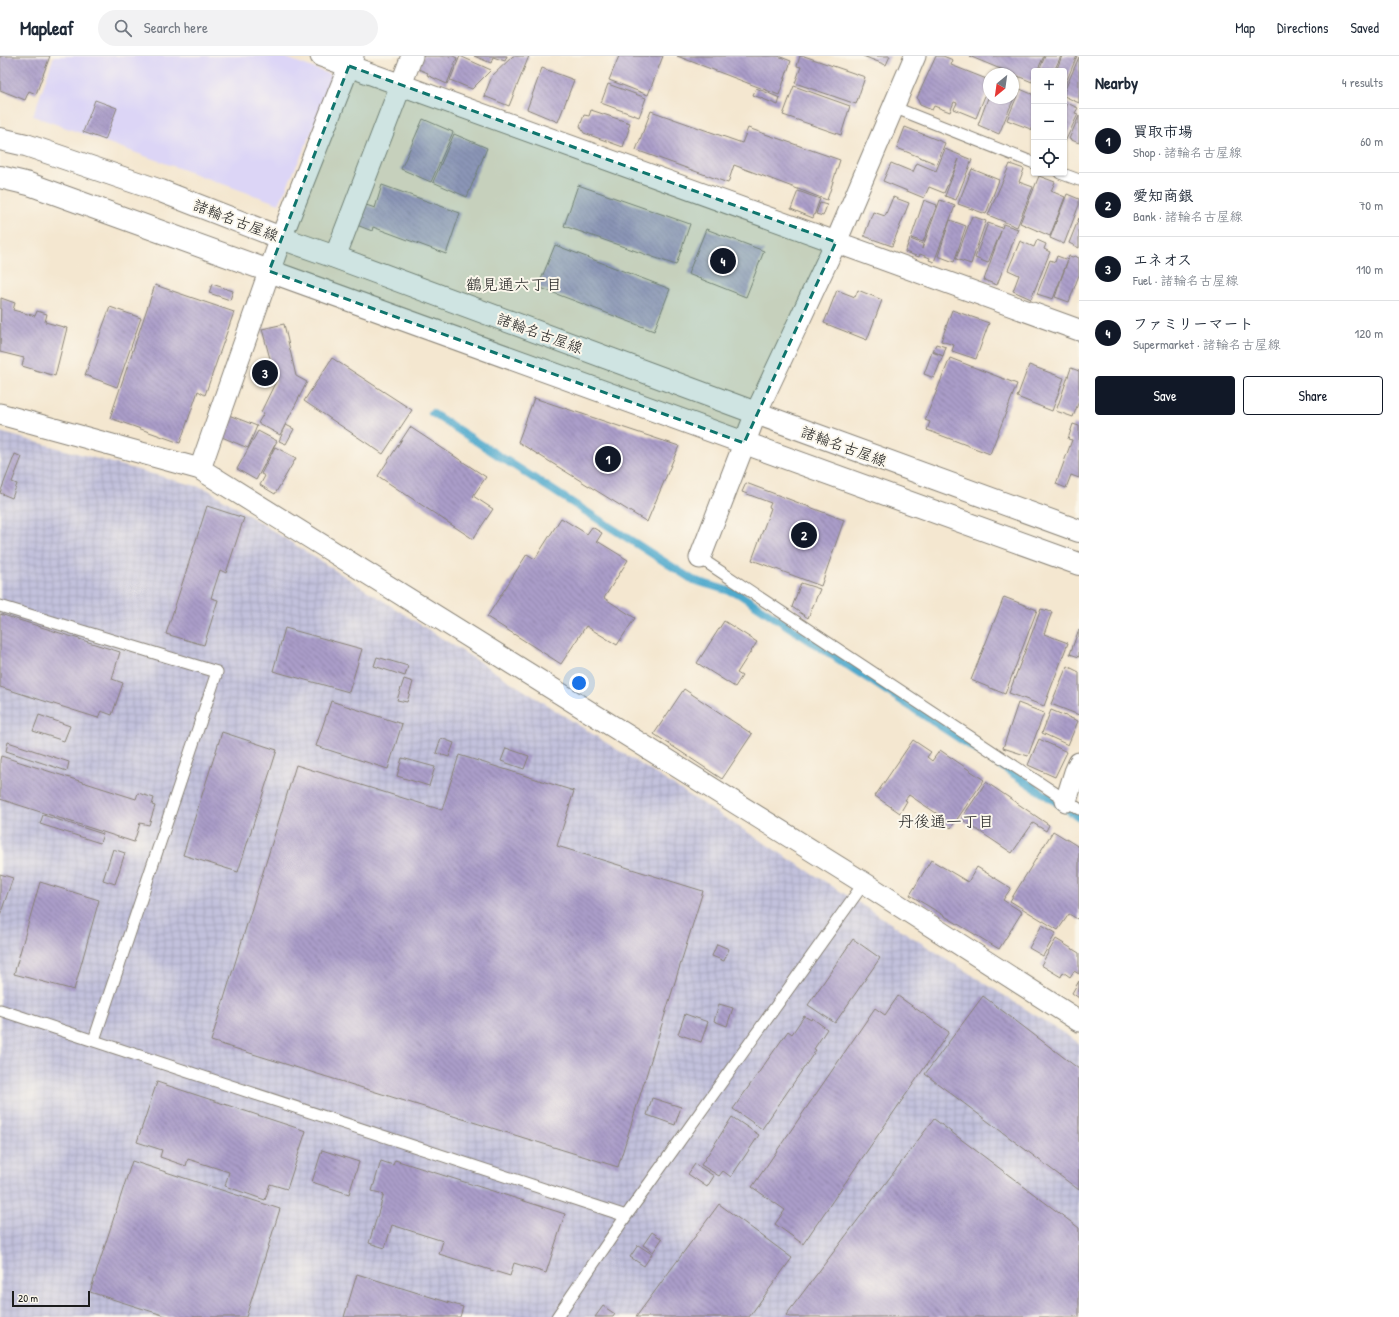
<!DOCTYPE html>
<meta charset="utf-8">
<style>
:root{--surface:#fff;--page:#f2f2f3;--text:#1f2937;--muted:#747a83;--line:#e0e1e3;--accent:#111827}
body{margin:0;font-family:"Patrick Hand","Klee One",sans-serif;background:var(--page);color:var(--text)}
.controls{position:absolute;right:12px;top:12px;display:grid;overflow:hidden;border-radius:4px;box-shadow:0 1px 3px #0004}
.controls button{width:36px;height:36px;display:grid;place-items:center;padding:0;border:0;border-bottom:1px solid var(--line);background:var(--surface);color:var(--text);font:20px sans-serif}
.compass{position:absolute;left:983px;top:12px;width:36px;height:36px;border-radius:50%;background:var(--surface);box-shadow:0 1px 3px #0004;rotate:209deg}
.scale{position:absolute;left:12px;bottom:10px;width:78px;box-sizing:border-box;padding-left:4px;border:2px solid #1c1c1c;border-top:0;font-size:11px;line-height:14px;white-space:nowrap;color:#1c1c1c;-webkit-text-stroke:3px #fbf7ec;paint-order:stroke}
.you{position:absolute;left:579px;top:627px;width:14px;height:14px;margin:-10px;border:3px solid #fff;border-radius:50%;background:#1a73e8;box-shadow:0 0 0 6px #1a73e833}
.badge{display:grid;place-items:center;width:26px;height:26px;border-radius:50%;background:var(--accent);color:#fff;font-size:13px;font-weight:700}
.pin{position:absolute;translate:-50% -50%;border:2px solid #fff;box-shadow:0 1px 4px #0006}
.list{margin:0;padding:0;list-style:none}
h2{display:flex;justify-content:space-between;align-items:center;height:52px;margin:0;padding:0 16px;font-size:17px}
h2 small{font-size:13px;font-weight:400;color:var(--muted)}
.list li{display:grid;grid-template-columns:26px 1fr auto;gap:12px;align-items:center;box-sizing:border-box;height:64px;padding:0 16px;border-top:1px solid var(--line)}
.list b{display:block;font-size:15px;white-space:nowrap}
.list p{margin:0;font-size:13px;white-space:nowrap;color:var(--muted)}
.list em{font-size:13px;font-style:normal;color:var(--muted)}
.actions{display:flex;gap:8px;padding:12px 16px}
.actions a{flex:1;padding:9px 0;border:1px solid var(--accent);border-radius:4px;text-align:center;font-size:14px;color:var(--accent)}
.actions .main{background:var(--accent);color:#fff}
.icon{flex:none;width:22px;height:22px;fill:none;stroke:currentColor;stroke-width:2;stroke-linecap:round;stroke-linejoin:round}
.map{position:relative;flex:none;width:1079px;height:1261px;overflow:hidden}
header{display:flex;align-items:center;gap:24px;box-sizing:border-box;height:56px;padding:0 20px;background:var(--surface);border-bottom:1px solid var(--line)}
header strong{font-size:19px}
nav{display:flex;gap:22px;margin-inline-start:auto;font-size:14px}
.search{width:280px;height:36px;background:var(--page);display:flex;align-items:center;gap:10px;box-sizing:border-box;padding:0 14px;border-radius:22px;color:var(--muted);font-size:15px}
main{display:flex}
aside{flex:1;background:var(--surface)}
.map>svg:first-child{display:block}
</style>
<header>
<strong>Mapleaf</strong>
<div class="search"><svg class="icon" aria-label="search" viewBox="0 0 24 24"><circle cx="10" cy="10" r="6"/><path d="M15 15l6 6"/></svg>Search here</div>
<nav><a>Map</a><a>Directions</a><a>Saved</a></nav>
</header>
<main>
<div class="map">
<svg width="1079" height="1261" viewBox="0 0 1079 1261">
<defs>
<pattern id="industrial-grid" width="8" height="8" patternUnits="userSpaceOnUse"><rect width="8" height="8" fill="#c2c1dc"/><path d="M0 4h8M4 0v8" fill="none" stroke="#a6a5bc"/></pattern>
<pattern id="building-back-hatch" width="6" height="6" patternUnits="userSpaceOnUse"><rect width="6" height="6" fill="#aa9dc9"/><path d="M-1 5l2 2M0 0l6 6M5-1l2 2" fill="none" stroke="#8a7fa2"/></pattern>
</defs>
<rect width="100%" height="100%" fill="#fbf7ec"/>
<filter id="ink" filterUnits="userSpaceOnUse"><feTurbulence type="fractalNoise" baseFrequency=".025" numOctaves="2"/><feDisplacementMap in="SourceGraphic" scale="8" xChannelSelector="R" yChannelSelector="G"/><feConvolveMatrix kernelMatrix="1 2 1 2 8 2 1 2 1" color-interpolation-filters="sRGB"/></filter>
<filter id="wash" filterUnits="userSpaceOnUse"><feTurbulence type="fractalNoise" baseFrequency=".012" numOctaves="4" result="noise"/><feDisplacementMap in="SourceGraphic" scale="16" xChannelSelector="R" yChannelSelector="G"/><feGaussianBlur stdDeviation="0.9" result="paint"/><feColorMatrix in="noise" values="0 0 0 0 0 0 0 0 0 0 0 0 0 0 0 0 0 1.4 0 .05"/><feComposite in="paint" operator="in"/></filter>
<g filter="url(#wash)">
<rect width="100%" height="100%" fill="#f4e7d0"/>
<!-- built -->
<path fill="#dcd5f6" d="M 54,0 L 281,0 L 337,21 L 279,148 L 33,60 Z"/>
<!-- industrial -->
<path fill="url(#industrial-grid)" d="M 0,376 L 207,433 L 1079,987 L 1079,1261 L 0,1261 Z"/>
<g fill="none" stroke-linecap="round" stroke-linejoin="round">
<!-- stream -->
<path stroke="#4fa9cc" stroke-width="8" d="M 432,357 L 693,524 L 739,538 L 1079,761"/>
</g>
<g id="blocks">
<!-- building -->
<path fill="url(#building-back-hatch)" d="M 0,0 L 50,0 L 36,38 L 29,35 L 25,44 L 0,34 Z
M 423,0 L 453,0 L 457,2 L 447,28 L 427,19 L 428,17 L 418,13 Z
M 460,0 L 491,14 L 472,33 L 450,24 Z
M 474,0 L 507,0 L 505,5 L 493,1 L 491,7 Z
M 513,0 L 529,0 L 509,50 L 484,40 L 492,20 Z
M 619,0 L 663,0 L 648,39 L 609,24 Z
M 677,0 L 778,0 L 791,5 L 779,39 Z
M 800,0 L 804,0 L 865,21 L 856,48 L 795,27 L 801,11 L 797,10 Z
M 863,0 L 890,0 L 886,9 Z
M 936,0 L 943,0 L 953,4 L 951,9 L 989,24 L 989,30 L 976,62 L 954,53 L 957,47 L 954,46 L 950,56 L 934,50 L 932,54 L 920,49 L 917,42 Z
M 969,0 L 1044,0 L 1037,15 L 1034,15 L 1034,22 L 1032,26 Z
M 1045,0 L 1061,0 L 1054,15 L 1039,15 Z
M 1062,0 L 1077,0 L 1064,31 L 1064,15 L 1056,15 Z
M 1079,1 L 1079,47 L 1064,40 L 1064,36 Z
M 542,12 L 574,24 L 558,66 L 527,53 Z
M 608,28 L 646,42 L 639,61 L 601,47 Z
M 794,30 L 850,50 L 841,79 L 783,59 Z
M 756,32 L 780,42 L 778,49 L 753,39 Z
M 1020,33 L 1034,39 L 1034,70 L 1033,74 L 1007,64 Z
M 1013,35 L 1016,37 L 999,78 L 978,69 L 988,42 L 1013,42 Z
M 95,44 L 117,52 L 105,84 L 83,76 Z
M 1067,47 L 1078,52 L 1075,57 L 1078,58 L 1064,88 L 1064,53 Z
M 591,54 L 630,67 L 628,72 L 629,73 L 623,91 L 584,77 L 580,70 L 584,59 L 589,60 Z
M 651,55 L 742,87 L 748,72 L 840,104 L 827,144 L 734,109 L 728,127 L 636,94 Z
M 1079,60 L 1079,87 L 1069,83 Z
M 423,63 L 453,76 L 431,126 L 401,113 Z
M 905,71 L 945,87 L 937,108 L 897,92 Z
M 454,78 L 487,92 L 467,141 L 433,126 Z
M 945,93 L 972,104 L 956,144 L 945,140 L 959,103 L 944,137 L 929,131 L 924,142 L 883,125 L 891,107 L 913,116 L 917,107 L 936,115 Z
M 1010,108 L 1024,113 L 1019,126 L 1033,131 L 1017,171 L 988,159 Z
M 972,113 L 999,124 L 986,158 L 958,148 Z
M 1039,120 L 1055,126 L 1051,135 L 1065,141 L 1050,180 L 1020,167 Z
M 382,129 L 460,157 L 446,198 L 373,171 L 372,175 L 357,169 L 366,149 L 375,152 Z
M 578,129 L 690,168 L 676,209 L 564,170 Z
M 798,135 L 820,143 L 813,162 L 791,153 Z
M 1067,138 L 1079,143 L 1079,149 L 1064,188 L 1050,182 Z
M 893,141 L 909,147 L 892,190 L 864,180 L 873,156 L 885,160 Z
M 924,144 L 937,149 L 923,186 L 911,182 Z
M 940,144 L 955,150 L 934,206 L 929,204 L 930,202 L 920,198 L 919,201 L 905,196 L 910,183 L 923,188 L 922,193 Z
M 820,147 L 827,149 L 823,160 L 816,158 Z
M 972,160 L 986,165 L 971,208 L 956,203 Z
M 1079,162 L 1079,192 L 1069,187 Z
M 950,164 L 966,170 L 954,206 L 938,200 Z
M 988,167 L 1002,172 L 1003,168 L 1018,173 L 997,229 L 984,224 L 1001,175 L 988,207 L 975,202 Z
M 706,173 L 764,195 L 746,241 L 688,218 Z
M 1037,184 L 1046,188 L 1044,193 L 1050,196 L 1031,243 L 1013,235 L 1019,219 L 1008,214 L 1020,185 L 1034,191 Z
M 555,189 L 670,233 L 654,275 L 538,231 Z
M 1057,200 L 1068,204 L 1053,243 L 1037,238 L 1050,204 L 1055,206 Z
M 1069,200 L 1073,201 L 1074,200 L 1079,202 L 1079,219 L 1069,246 L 1055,241 Z
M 212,228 L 233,235 L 230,244 L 209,237 Z
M 155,229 L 234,256 L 205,339 L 198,335 L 180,387 L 110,362 Z
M 837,234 L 855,241 L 858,234 L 882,244 L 867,284 L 824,267 Z
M 1,242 L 15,247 L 13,254 L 35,260 L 37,255 L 47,258 L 45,266 L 67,272 L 55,320 L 22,310 L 24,302 L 0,296 Z
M 110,251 L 141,262 L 117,331 L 85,319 Z
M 952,254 L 989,267 L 976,303 L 952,295 L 954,289 L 941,285 Z
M 284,268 L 296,320 L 307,326 L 280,379 L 258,367 L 264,357 L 261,356 L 276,325 L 262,273 Z
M 936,288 L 946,291 L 943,300 L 933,295 Z
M 932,296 L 943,300 L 934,322 L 924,318 Z
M 332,302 L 412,354 L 383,398 L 304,345 Z
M 950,302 L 1017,328 L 990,398 L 927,374 L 930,366 L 925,364 Z
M 1029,309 L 1064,322 L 1052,355 L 1017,341 Z
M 1071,312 L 1079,315 L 1079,345 L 1073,361 L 1056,355 Z
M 534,342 L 679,390 L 647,466 L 518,386 Z
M 226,358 L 257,370 L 248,392 L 217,379 Z
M 1073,368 L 1079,370 L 1079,422 L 1071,419 L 1066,432 L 1056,428 L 1072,384 L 1068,383 Z
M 286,369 L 294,373 L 286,388 L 279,385 Z
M 410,371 L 486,421 L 473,440 L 493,453 L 473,483 L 378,420 Z
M 258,375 L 277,385 L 256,424 L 237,413 Z
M 275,391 L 296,402 L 275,438 L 260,429 L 265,420 L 261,418 Z
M 15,398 L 22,401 L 12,426 L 17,428 L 12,442 L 0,437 Z
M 746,427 L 844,464 L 821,530 L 752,504 L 771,452 L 769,451 L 771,447 L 742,436 Z
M 207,450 L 244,462 L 226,517 L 220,514 L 211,542 L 218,544 L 204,589 L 166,578 Z
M 561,462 L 587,478 L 592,471 L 602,477 L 597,485 L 628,504 L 604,542 L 635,562 L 617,589 L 586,570 L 561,608 L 487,561 L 527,498 L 535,503 Z
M 801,527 L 820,533 L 808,562 L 792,551 Z
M 1004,541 L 1037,554 L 1005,638 L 971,624 Z
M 1041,553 L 1052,556 L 1044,578 L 1068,587 L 1044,650 L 1009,637 Z
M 0,558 L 120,596 L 112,623 L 123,627 L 112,659 L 101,655 L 98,662 L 0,631 Z
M 724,565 L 757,586 L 737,617 L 742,620 L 735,631 L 697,607 Z
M 285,572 L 362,593 L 349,636 L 273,615 Z
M 1079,573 L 1079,601 L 1070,598 Z
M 377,601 L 408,610 L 405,620 L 374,610 Z
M 1067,610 L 1079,616 L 1079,659 L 1051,648 Z
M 404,623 L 413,626 L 407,646 L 397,644 Z
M 684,633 L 752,678 L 722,723 L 654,678 Z
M 331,645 L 402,668 L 388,713 L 316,690 Z
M 1018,647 L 1044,657 L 1028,700 L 1003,692 Z
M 1051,654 L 1078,665 L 1068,689 L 1042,677 Z
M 39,659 L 70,670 L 64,685 L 33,675 Z
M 222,676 L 277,694 L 238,816 L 183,799 Z
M 441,682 L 454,687 L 449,701 L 436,697 Z
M 1039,683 L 1067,696 L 1055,721 L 1028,709 Z
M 913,684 L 931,696 L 927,701 L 932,705 L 940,694 L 984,724 L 951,772 L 940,764 L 942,761 L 909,739 L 905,744 L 907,745 L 900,757 L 875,740 Z
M 8,686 L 69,706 L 67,715 L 6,695 Z
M 506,692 L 529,700 L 524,713 L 501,705 Z
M 459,699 L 574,735 L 557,790 L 703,835 L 618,1111 L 211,985 L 296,709 L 442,754 Z
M 1,700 L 136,743 L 138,737 L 154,742 L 152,749 L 155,750 L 149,769 L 140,767 L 134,786 L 0,743 L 0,704 Z
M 402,702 L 435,711 L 429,730 L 397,720 Z
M 986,726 L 1049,769 L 1046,775 L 1033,767 L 1012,797 L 961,763 Z
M 43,759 L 103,778 L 100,787 L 40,768 Z
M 1053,775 L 1079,791 L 1079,864 L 1069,858 L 1058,874 L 1010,845 Z
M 113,793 L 125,797 L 115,828 L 103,824 Z
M 931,804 L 968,826 L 977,811 L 1011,832 L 1003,844 L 1022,856 L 999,893 L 910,839 Z
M 0,818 L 13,822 L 0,859 Z
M 40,826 L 99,844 L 74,934 L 14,918 Z
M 1042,869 L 1056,877 L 1043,900 L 1029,892 Z
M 853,883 L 880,902 L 835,967 L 808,949 Z
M 1056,883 L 1079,897 L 1079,918 L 1074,915 L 1070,921 L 1063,916 L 1061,921 L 1041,909 Z
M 717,888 L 729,893 L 724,905 L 712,900 Z
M 1079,925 L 1079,942 L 1072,937 Z
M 898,940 L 949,976 L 803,1188 L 775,1168 L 785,1154 L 752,1131 L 875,952 L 885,959 Z
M 983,940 L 1079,1013 L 1079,1134 L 925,1018 Z
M 719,948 L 733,952 L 727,970 L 714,965 Z
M 685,958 L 708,966 L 701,986 L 678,978 Z
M 804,960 L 811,964 L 812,962 L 827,973 L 814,993 L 816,994 L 762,1073 L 733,1053 L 788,975 L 792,978 Z
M 157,1026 L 306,1075 L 287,1133 L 270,1128 L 265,1144 L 225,1130 L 229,1116 L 188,1103 L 186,1110 L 160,1101 L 162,1094 L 137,1086 Z
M 652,1042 L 681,1051 L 675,1069 L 647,1059 Z
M 732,1061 L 759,1079 L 731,1121 L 723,1115 L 719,1120 L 701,1109 Z
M 934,1063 L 1079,1172 L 1079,1261 L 789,1261 L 786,1259 Z
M 322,1094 L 359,1106 L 349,1138 L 312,1126 Z
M 395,1104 L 565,1158 L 546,1217 L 514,1207 L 510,1220 L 439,1198 L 443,1185 L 392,1169 L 385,1192 L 369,1187 L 384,1138 L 372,1135 L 381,1105 L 393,1109 Z
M 132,1105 L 280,1153 L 246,1261 L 169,1261 L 90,1236 Z
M 695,1108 L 714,1120 L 707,1131 L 688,1118 Z
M 719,1148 L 792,1202 L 749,1261 L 636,1261 Z
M 652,1176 L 662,1183 L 653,1196 L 643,1189 Z
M 638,1189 L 652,1198 L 644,1210 L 630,1201 Z
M 357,1218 L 463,1251 L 460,1261 L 344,1261 Z
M 603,1250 L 615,1258 L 613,1261 L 595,1261 Z"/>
</g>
</g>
<g filter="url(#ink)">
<use href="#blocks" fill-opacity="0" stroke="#888276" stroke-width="1"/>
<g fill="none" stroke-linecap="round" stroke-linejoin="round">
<!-- lane casing -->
<g stroke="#888276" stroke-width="13">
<path id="lane" d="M 893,51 L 1034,107
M 1060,117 L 1079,124
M 700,502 L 1079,753
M 0,550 L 217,616 L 94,984
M 0,954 L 626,1160
M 557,1261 L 626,1160 L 864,827"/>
</g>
<!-- street casing -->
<g stroke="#888276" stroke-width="23">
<path id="street" d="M 321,0 L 1079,274
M 335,201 L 412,0
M 0,358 L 200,413 L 864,827 L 1079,965
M 200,413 L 281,182 L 353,0
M 700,502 L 756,357 L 836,186 L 915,0
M 1066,745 L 1075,716 L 1079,707"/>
</g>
<!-- primary casing -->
<g stroke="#888276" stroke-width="24">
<path id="primary" d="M 0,83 L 26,89 L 161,135 L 281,182 L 335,201 L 756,357 L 1079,475
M 0,121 L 29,128 L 1079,508"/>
</g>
<!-- lane -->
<use href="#lane" stroke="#fff" stroke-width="11"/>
<!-- street -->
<use href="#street" stroke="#fff" stroke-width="21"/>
<!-- primary -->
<use href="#primary" stroke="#fff" stroke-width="22"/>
</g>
</g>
<!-- marked area -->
<path fill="#0f766e" fill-opacity="0.2" stroke="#0f766e" stroke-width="3" stroke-dasharray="8 5" stroke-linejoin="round" d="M 349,10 L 836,186 L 744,387 L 269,215 Z"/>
<g text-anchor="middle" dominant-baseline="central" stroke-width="4" stroke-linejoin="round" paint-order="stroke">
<!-- street labels -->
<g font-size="15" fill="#1c1c1c" stroke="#fbf7ec">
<text transform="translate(236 164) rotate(21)">諸輪名古屋線</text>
<text transform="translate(540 277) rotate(20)">諸輪名古屋線</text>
<text transform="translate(844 390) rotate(20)">諸輪名古屋線</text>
</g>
<!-- neighbourhood labels -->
<g font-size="16" fill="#1c1c1c" stroke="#fbf7ec">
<text x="514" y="228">鶴見通六丁目</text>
<text x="946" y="765">丹後通一丁目</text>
</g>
</g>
</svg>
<div class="controls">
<button>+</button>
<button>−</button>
<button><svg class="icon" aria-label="locate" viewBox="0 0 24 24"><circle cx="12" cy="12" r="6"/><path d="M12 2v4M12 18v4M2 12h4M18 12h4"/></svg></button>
</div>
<svg class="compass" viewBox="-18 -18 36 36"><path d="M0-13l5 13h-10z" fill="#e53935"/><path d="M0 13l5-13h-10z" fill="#747a83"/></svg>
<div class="scale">20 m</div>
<div class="you"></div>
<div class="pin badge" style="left:608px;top:403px">1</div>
<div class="pin badge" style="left:804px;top:479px">2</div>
<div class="pin badge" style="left:265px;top:317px">3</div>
<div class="pin badge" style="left:723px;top:205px">4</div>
</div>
<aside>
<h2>Nearby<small>4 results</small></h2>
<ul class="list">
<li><span class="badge">1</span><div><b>買取市場</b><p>Shop · 諸輪名古屋線</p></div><em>60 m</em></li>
<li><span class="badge">2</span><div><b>愛知商銀</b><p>Bank · 諸輪名古屋線</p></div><em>70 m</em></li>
<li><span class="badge">3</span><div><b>エネオス</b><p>Fuel · 諸輪名古屋線</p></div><em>110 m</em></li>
<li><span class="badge">4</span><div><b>ファミリーマート</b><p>Supermarket · 諸輪名古屋線</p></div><em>120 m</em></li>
</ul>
<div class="actions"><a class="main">Save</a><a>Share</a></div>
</aside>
</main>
